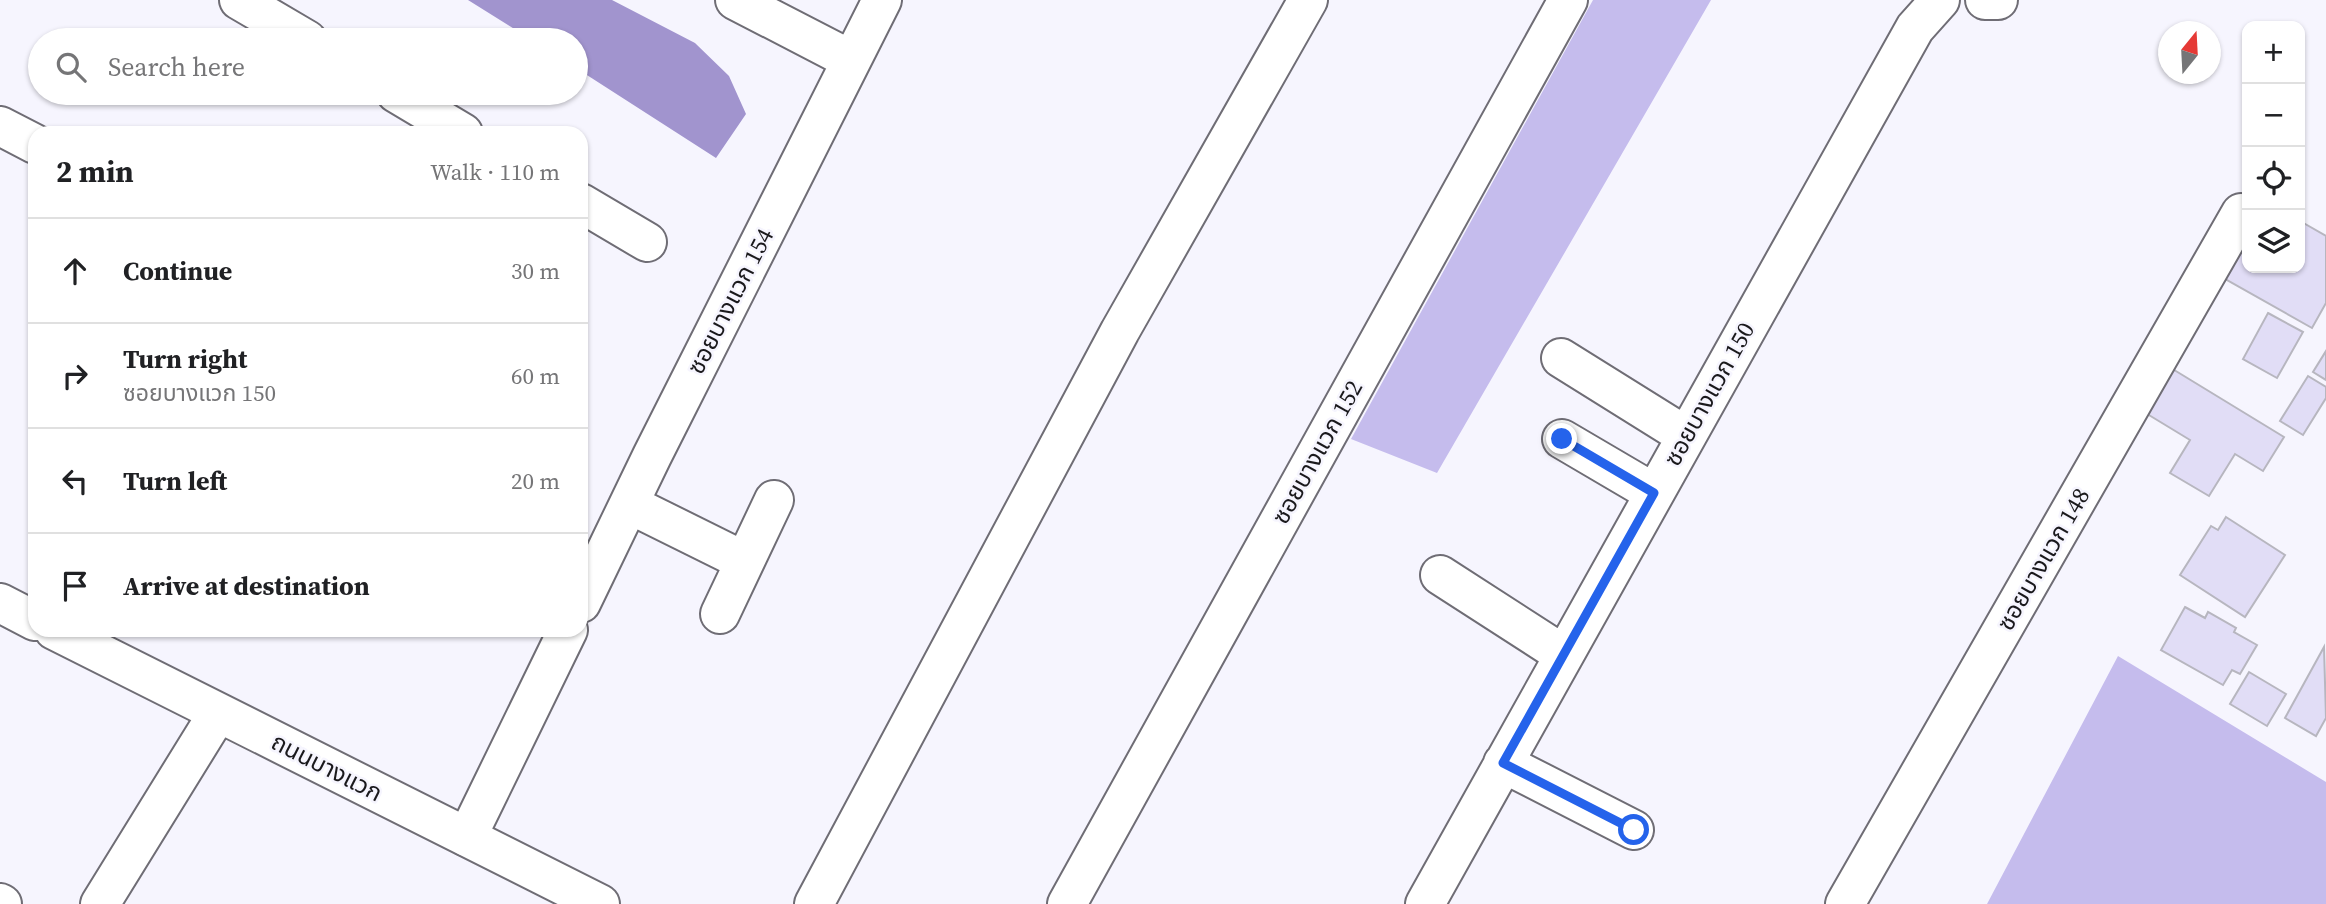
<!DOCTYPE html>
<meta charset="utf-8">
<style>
:root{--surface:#fff;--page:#f6f6f6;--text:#202124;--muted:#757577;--line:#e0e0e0}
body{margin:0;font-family:"Source Serif 4","Noto Sans Thai",serif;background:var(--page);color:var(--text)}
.controls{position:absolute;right:21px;top:21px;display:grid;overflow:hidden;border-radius:14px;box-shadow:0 2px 5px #0004}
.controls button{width:63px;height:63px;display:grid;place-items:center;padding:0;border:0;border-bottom:2px solid var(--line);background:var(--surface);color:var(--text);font:35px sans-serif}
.compass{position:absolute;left:2158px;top:21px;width:63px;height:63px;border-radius:50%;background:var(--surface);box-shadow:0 2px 5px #0004;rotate:18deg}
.stop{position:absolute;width:21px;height:21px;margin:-16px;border:5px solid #2563eb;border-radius:50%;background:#fff}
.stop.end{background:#2563eb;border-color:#fff;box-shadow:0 2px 7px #0008}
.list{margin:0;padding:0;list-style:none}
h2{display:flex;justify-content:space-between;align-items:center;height:91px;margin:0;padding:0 28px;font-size:30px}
h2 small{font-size:23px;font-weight:400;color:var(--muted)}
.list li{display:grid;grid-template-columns:46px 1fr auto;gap:21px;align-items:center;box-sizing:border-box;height:105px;padding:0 28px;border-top:2px solid var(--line)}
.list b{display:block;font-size:26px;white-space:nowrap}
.list p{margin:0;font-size:23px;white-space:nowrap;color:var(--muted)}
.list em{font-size:23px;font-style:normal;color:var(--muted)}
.icon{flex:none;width:38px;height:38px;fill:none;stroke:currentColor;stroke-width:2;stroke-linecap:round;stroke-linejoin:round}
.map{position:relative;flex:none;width:2326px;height:904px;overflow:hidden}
.search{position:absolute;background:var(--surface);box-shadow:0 2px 5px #0004;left:28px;top:28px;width:560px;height:77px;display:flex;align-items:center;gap:18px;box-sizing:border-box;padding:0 24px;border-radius:38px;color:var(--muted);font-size:26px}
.panel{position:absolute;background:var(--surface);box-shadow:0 2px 5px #0004;left:28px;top:126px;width:560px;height:511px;border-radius:21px}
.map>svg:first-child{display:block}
</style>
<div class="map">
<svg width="2326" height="904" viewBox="0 0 2326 904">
<rect width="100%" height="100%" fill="#f6f5fe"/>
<!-- green -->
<path fill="#c5bced" d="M 1593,0 L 1711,0 L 1437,473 L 1351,439 Z
M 2118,656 L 2326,782 L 2326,904 L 1987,904 Z"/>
<!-- water -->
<path fill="#a194ce" d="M 468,0 L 612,0 L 695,43 L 729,76 L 746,114 L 716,158 L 576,68 L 576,40 L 532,40 Z"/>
<!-- building -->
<path fill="#e1ddf6" stroke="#b7b6bf" stroke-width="2" d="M 2300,221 L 2326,236 L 2326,303 L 2312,328 L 2220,276 L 2247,229 L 2247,268 L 2300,268 Z
M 2268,313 L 2303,332 L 2277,378 L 2243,359 Z
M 2326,351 L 2326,380 L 2313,372 Z
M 2166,365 L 2284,437 L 2263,471 L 2235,454 L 2209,496 L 2170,473 L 2190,440 L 2139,409 Z
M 2308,376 L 2326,387 L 2326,398 L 2303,435 L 2280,421 Z
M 2226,517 L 2285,555 L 2245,617 L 2180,575 L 2211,526 L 2218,530 Z
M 2185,607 L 2205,618 L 2208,612 L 2236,628 L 2234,632 L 2257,645 L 2240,674 L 2232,670 L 2223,685 L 2161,650 Z
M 2324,647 L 2326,718 L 2316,736 L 2285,718 Z
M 2249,672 L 2286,694 L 2267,726 L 2230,704 Z"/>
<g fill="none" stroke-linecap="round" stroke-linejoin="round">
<!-- minor casing -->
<g stroke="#6f6d75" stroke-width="42">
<path id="minor" d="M 239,0 L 307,40
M 735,0 L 851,60
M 1985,0 L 1998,0
M 396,93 L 463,133
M 0,126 L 35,144
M 581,203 L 647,242
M 1561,358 L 1686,436
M 1562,439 L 1654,493
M 629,504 L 744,561
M 1440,575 L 1564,655
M 581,603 L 652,456 L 882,0
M 720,614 L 774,500
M 1503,763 L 1634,830
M 467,837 L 568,630
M 0,903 L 2,904
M 100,904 L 218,713
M 814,904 L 1120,331 L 1308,0
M 1067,904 L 1568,0
M 1425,904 L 1915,28 L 1940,0
M 1845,904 L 2241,213"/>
</g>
<!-- major casing -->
<g stroke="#6f6d75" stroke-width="42">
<path id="major" d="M 0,603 L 35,621
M 54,630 L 600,904"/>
</g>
<!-- minor -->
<use href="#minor" stroke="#fff" stroke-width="38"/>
<!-- major -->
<use href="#major" stroke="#fff" stroke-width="38"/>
</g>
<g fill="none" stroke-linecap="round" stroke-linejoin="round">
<!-- route -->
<path stroke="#2563eb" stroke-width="9" d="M 1562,439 L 1654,493 L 1503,763 L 1634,830"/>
</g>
<g text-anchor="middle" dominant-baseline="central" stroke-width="5" stroke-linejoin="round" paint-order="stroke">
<!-- street labels -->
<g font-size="24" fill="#1a191c" stroke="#f6f5fe">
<text transform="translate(730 301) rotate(-63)">ซอยบางแวก 154</text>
<text transform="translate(1709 394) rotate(-61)">ซอยบางแวก 150</text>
<text transform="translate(1317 452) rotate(-61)">ซอยบางแวก 152</text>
<text transform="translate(2043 559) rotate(-60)">ซอยบางแวก 148</text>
<text transform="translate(327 767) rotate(27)">ถนนบางแวก</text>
</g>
</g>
</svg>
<div class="controls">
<button>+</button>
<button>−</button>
<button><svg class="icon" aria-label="locate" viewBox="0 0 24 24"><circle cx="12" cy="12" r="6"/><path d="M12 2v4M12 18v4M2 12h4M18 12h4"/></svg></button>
<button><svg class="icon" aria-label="layers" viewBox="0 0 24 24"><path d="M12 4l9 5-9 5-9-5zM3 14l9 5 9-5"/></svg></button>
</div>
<svg class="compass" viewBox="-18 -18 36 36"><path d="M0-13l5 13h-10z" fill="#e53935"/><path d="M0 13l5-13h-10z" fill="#757577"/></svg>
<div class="stop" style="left:1634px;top:830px"></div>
<div class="stop end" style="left:1562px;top:439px"></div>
<div class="search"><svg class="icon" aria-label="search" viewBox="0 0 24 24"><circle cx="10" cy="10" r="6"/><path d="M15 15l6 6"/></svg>Search here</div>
<section class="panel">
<h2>2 min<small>Walk · 110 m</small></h2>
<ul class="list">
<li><svg class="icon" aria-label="ahead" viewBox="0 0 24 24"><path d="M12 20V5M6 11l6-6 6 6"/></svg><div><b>Continue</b></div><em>30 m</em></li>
<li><svg class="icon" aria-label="right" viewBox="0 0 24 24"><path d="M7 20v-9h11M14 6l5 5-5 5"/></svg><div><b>Turn right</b><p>ซอยบางแวก 150</p></div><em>60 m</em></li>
<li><svg class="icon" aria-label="left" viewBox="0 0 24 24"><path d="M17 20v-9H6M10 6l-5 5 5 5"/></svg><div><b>Turn left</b></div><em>20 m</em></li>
<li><svg class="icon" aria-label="arrive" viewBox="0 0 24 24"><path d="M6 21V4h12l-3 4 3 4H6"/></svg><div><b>Arrive at destination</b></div></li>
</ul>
</section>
</div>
